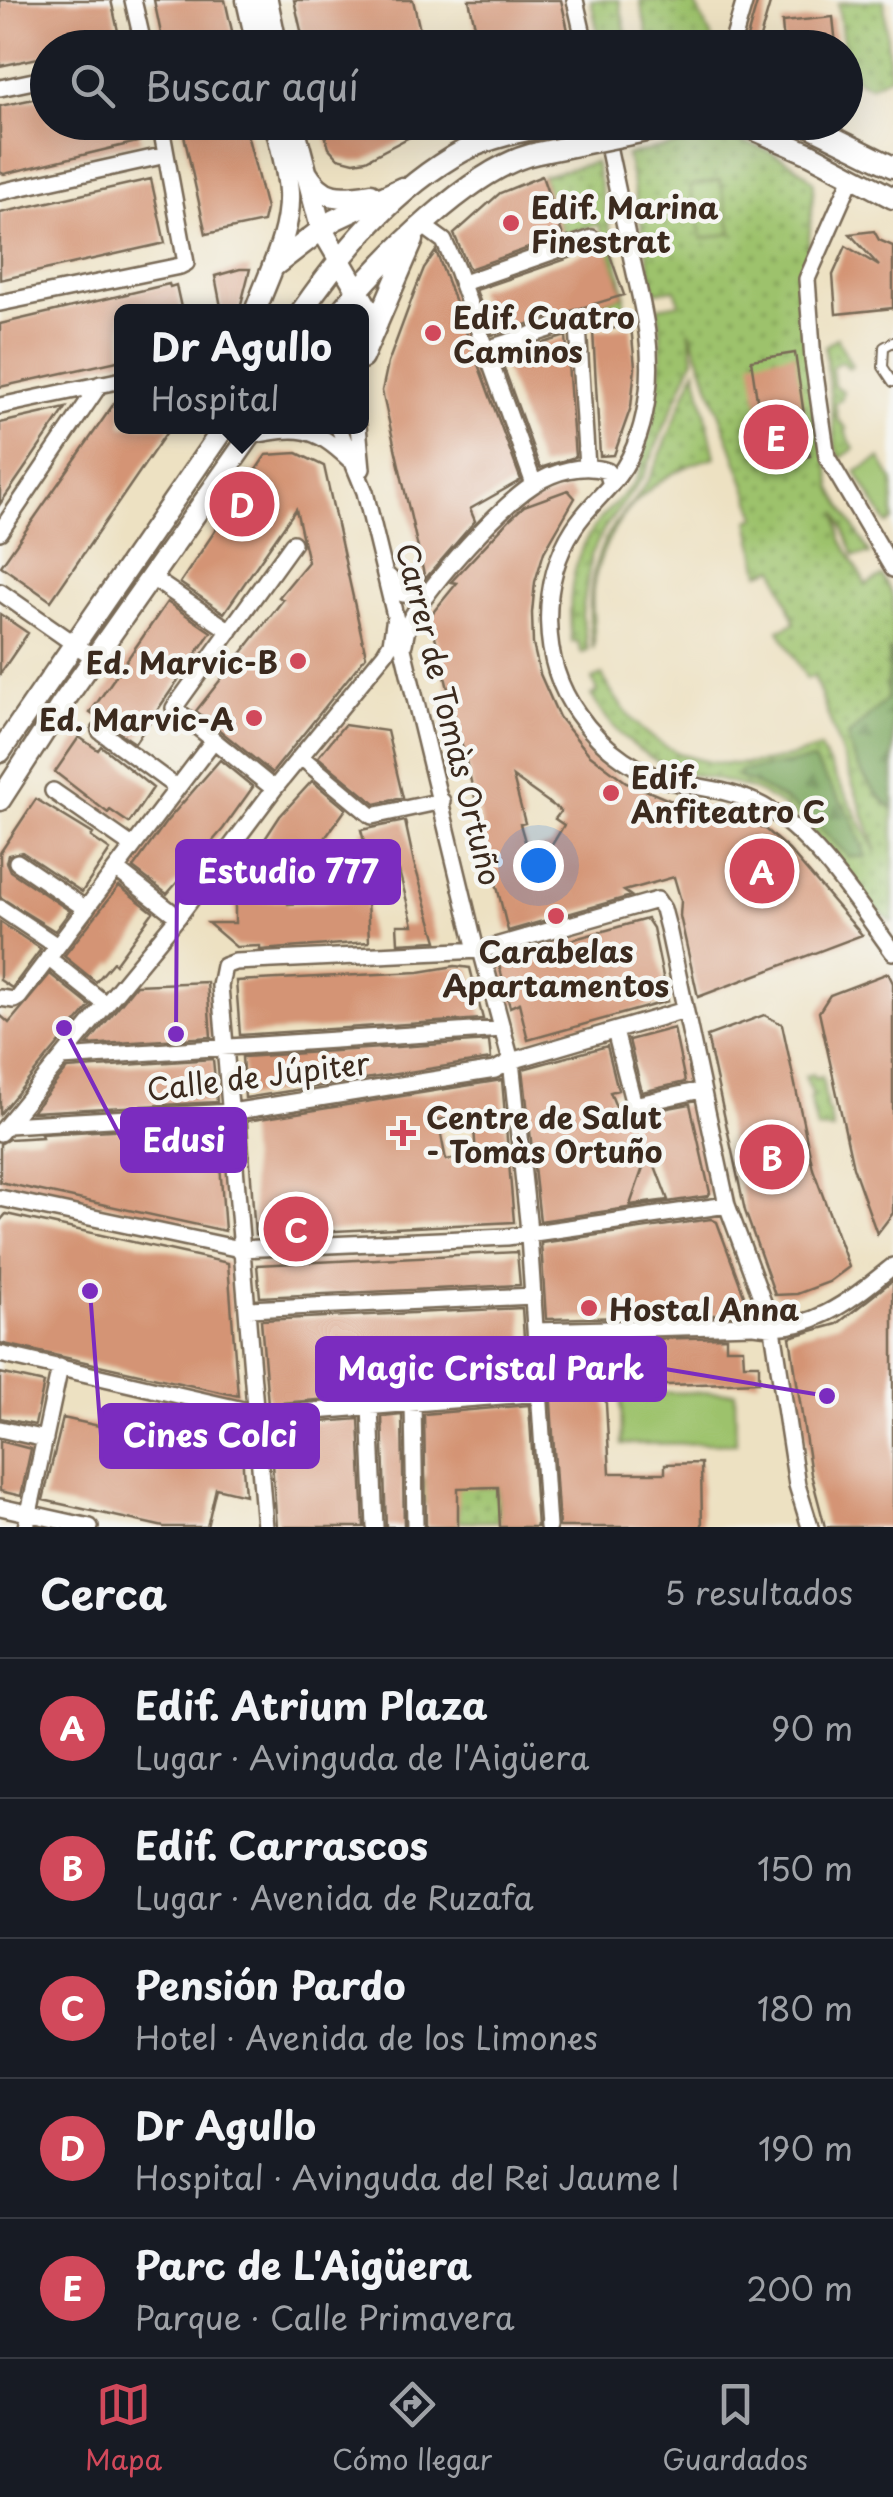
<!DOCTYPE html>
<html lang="es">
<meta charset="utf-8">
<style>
:root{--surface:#171b24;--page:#242831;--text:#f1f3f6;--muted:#9ea1a6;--line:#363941;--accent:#d1495b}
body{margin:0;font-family:"Playpen Sans",sans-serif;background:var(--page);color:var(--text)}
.you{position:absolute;left:538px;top:865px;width:35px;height:35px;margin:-25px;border:8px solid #fff;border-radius:50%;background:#1a73e8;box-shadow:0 0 0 15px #1a73e833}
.badge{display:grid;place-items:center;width:65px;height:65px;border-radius:50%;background:var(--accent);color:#fff;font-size:32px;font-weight:700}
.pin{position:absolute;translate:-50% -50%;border:5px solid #fff;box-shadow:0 2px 10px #0006}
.popup{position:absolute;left:114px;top:304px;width:255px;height:130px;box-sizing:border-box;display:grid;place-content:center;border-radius:15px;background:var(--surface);filter:drop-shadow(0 2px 8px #0005);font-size:32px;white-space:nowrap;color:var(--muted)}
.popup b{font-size:38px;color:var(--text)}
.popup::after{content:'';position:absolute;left:50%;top:100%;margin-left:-20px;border:20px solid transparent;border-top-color:var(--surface)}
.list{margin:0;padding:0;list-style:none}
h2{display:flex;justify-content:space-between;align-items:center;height:130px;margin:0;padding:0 40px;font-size:42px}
h2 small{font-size:32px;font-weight:400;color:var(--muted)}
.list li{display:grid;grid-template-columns:65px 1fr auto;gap:30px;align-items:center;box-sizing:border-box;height:140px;padding:0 40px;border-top:2px solid var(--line)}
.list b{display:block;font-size:38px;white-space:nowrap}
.list p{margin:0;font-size:32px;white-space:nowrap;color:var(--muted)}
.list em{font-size:32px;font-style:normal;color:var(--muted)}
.icon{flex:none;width:55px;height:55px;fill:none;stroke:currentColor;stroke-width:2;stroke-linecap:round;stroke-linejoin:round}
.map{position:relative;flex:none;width:893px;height:1527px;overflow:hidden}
.search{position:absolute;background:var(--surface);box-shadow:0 10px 40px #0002;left:30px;right:30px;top:30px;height:110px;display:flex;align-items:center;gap:25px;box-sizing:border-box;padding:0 35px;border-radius:55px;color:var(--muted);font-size:38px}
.sheet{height:830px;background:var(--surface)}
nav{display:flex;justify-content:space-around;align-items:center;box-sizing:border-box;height:140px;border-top:2px solid var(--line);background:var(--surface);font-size:28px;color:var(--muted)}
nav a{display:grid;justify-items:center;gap:5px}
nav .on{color:var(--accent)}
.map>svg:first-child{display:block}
</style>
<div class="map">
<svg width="893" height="1527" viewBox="0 0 893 1527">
<defs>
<pattern id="green-dots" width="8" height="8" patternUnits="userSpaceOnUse" patternTransform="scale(2.5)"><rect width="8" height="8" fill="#9dc26c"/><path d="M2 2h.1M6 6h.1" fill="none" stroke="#819e58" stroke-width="1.8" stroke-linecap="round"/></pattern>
<pattern id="forest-firs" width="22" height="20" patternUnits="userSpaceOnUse" patternTransform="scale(2.5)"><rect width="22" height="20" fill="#7ea860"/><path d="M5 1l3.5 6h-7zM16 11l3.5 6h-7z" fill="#68894f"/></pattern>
</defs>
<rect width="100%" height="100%" fill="#f6f6f2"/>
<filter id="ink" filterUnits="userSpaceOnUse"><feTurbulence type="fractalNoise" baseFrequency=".01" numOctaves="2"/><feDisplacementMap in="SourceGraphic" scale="20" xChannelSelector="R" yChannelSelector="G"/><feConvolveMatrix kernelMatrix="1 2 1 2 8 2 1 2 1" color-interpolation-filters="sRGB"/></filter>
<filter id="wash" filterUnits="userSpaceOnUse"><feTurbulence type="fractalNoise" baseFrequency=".0048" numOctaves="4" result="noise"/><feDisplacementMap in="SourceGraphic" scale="40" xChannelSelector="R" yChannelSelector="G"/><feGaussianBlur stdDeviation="2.25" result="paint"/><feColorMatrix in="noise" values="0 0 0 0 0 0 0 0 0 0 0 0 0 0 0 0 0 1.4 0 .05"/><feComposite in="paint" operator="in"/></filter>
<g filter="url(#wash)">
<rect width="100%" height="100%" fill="#ede1c2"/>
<!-- green -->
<path fill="url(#green-dots)" stroke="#6c7645" stroke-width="2.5" d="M 591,0 L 619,0 L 629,47 L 601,47 Z
M 640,0 L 671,0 L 673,4 L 693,0 L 716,47 L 650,47 Z
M 884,0 L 890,76 L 870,86 L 857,81 L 846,64 L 838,3 Z
M 710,138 C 744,137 793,157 814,183 L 802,315 L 832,489 L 870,554 L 854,556 L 837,512 L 841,539 L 866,585 L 882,576 L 893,596 L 893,922 C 878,913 867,898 856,884 C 832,855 808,823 776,802 C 749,784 720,781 690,774 C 647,763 612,732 591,695 L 597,692 L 592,679 L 602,675 C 650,768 727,780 820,748 L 877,852 L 814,676 L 807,679 L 779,630 L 795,623 L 775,568 L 760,573 L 749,520 L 757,517 L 689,329 L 694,358 L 643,477 L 604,529 L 591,556 L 582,615 L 588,651 L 582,653 L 577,641 L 572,642 C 567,599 571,554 600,519 C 611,506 627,494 636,479 C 641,471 642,459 645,450 C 660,401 665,358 658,307 L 680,303 L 675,289 L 655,292 L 627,155 Z
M 595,162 L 625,295 L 623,309 L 607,314 L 583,309 L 624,295 L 599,224 L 563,235 L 542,176 Z
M 837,338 L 852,366 L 849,368 L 841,361 L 832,367 L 834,386 L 843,391 L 841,400 L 835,403 L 838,420 L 847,429 L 845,431 L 854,449 L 840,458 L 836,449 L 825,346 Z
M 696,369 L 715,457 C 651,473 604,522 593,588 C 590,608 597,633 593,649 C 586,606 589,557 617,521 C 627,507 641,494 650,477 C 667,443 680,404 696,369 Z
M 813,1074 L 814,1079 L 822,1077 L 827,1111 L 829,1111 L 833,1130 L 817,1129 L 810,1098 L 813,1096 L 805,1076 Z
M 422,1479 L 477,1480 L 478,1488 L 498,1487 L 500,1521 L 458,1522 L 458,1503 L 422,1504 Z"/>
<!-- forest -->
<path fill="url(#forest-firs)" stroke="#5c693f" stroke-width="2.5" d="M 889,651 L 893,652 L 893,809 C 873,793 851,762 848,736 L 887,699 Z
M 813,760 L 853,820 L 866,857 L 849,857 C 811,817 790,798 738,777 L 740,771 Z"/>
<!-- pitch -->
<path fill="#9dc26c" stroke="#6c7645" stroke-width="2.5" d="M 720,180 L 732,233 L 702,239 L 690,186 Z
M 880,458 L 893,481 L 893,521 L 887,524 L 856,472 Z
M 735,1392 L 736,1443 L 622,1444 L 621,1393 Z"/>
<g id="blocks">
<!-- building -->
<path fill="#d49474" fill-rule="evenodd" d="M 0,0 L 111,0 L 120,40 L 85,48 L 48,48 L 48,56 L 0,66 Z
M 154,0 L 225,0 L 235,44 L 231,48 L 164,48 Z
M 294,0 L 413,0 L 424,48 L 305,48 Z
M 469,0 L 561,0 L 572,48 L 480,48 Z
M 758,0 L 771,0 L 757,48 L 744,48 Z
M 833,17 L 836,45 L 784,48 L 782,22 Z
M 48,96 L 48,122 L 137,122 L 141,141 L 4,174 L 0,172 L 0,106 Z
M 181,122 L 244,122 L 266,209 L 263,222 L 206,234 Z
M 321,122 L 438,122 L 366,160 L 354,162 L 338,158 L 329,148 Z
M 542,176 L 563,236 L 469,269 L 454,234 L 500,193 Z
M 151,179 L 165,243 L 0,280 L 0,213 Z
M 874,231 L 879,240 L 893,246 L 893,308 L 836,314 L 833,275 L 846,246 L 879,266 L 850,234 Z
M 605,241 L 624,295 L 492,335 L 476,290 L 596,249 Z
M 436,251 L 521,480 L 470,509 L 475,521 L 425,579 L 382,391 L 388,363 L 414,293 L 424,268 Z
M 240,269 L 250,269 L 239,312 L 222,312 L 215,276 Z
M 169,284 L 170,287 L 176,285 L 182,312 L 122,312 L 122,360 L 0,387 L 0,324 Z
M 631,326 L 635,367 L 631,407 L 614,455 L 600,456 L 593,331 Z
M 566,336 L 575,457 L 540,468 L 500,357 Z
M 795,353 L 810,456 L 794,460 L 793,456 L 786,457 L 785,449 L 765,452 L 751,360 Z
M 122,392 L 122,426 L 171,426 L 51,601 L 1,566 Z
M 66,408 L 18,478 L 0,504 L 0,423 Z
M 297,453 L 324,466 L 366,656 L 272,773 L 196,711 L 283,600 L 279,597 L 308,562 L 296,509 L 224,613 L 180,583 L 266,455 Z
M 568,490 L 575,498 L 544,552 L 535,582 L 532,613 L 533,644 L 540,674 L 559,717 L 589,754 L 626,782 L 669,800 L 727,811 L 766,830 L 789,850 L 862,935 L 698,997 L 680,916 L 681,901 L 674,877 L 624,891 L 631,896 L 508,931 L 430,616 L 457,583 L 451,582 L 511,518 L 524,506 ZM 513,777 L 561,811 L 555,819 L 564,825 L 552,845 L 528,852 L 520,824 L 525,823 Z
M 167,602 L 211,632 L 135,743 L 90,713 Z
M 0,614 L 28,633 L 0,674 Z
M 344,725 L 387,731 L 403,798 L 375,804 L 318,757 Z
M 79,737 L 98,750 L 101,746 L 153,788 L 129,823 L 110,810 L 108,813 L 55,772 Z
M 220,760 L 253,787 L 223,829 L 167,894 L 133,868 L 166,822 Z
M 312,781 L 346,809 L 308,862 L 305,860 L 291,878 L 257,851 L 280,816 Z
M 36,799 L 93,834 L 91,837 L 110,850 L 82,892 L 22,852 L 8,855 L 6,862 L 10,871 L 70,911 L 55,931 L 0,897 L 0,853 Z
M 405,821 L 414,863 L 437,941 L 398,943 L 397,925 L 413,925 L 399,871 L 373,875 L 361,830 Z
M 119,886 L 153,912 L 115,964 L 113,962 L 96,982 L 64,956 Z
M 287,900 L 288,904 L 367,900 L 369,942 L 260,950 L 260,946 L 236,947 L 208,923 L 235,923 L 235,902 Z
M 647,919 L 653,928 L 668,1001 L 528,1040 L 519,1003 L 510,1007 L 498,961 L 541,945 L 542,948 Z
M 0,922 L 41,949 L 12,988 L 0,980 Z
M 455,966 L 470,968 L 483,1019 L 240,1035 L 236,981 L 419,972 Z
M 888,973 L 893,983 L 893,1213 L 877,1234 L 853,1167 L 819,1012 L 830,995 Z
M 50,974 L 90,1006 L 0,1114 L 0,1015 L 9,1023 Z
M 207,982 L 211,1037 L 87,1045 L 136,985 Z
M 764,1015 L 782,1024 L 813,1169 L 849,1267 L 829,1282 L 797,1294 L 775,1295 L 745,1211 L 707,1036 Z
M 674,1028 L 685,1082 L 642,1092 L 629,1040 Z
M 489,1041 L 491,1059 L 245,1098 L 242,1057 Z
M 607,1046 L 618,1090 L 610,1092 L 620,1117 L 690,1104 L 710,1193 L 708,1196 L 540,1221 L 523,1069 ZM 649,1150 L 668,1200 L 630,1205 Z
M 213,1059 L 217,1102 L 32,1112 L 67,1069 Z
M 502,1080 L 514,1222 L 255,1235 L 247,1121 ZM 473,1114 L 476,1155 L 446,1160 L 438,1120 Z
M 217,1124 L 225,1231 L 0,1182 L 0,1144 L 9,1139 L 42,1137 L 41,1134 Z
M 6,1214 L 228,1263 L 238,1396 L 0,1343 L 0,1221 Z
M 711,1219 L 717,1222 L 751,1314 L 546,1319 L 541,1243 Z
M 517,1252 L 520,1285 L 260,1297 L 257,1265 Z
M 893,1280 L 893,1527 L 825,1527 L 811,1474 L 790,1337 L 837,1324 Z
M 522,1308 L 527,1383 L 268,1404 L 261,1320 Z
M 726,1337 L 726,1348 L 743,1348 L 744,1364 L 759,1364 L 759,1382 L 605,1387 L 610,1473 L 665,1473 L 665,1464 L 701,1463 L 702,1527 L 559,1527 L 547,1342 L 602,1340 L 604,1369 L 635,1368 L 634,1351 L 651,1350 L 651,1339 Z
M 0,1373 L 44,1383 L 35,1425 L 0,1418 Z
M 141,1405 L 240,1426 L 245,1495 L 216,1488 L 207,1527 L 164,1527 L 43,1500 L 63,1418 L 135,1434 Z
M 529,1405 L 537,1527 L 500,1527 L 498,1487 L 458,1488 L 458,1527 L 426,1527 L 424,1414 Z
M 402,1415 L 404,1527 L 386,1527 L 382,1417 Z
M 359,1419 L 364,1527 L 277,1527 L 269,1426 Z
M 0,1441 L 31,1449 L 21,1496 L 0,1491 Z"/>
</g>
</g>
<g filter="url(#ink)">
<use href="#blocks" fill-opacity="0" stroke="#796a57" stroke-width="2.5"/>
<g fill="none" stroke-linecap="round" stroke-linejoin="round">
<!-- lane casing -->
<g stroke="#796a57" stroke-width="12">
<path id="lane" d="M 893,342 L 884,347 L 883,367 L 893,382"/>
</g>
<!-- street casing -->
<g stroke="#796a57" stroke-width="20">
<path id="street" d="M 133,0 L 144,48
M 575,0 L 586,48
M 731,48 L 745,0
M 0,88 L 48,78
M 603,122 C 613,169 623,217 633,264 C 642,305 654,348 648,391 C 645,420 636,453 618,476 C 604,494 586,509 574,528 C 539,582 540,662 578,714 C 602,749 641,777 683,784 C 710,789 737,792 763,806 C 815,835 858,904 893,952
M 852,177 L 807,279 L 813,360 L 827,457 L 893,569
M 0,192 L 166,155
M 422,225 L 444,241 L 457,270 L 534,484
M 463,283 L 592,238
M 0,303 L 180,266 L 186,263 L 160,122
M 487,349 L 571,322 L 578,326 L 587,467
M 0,406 L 122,380
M 338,426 L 365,492 L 476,950
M 358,426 L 362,469
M 250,436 C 299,426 313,425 350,460
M 0,532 L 100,384
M 389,577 L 403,594 L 427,595
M 152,578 L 230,631
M 0,592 L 96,659
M 404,644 C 406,634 407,624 413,615 C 434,580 499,507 533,485 C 554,471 583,463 607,471 L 611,485
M 100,731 L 176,787
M 301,757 L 372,816 L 442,801
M 274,789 L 174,708 L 293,543
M 53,791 L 132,846
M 17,862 L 86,909
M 116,869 L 178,917
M 0,908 L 57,946
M 481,950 L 511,1061 L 528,1221 L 548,1527
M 48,958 L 104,1003
M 0,998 L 14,1000 L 19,997 L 213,741
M 615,1031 L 634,1105 L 701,1090
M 62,1058 L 503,1029
M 8,1125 L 231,1112 L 495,1070 L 511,1061 L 685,1010
M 0,1133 L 178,917 L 274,789 L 385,653 L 391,643 L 395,617
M 0,1198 L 240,1249 L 507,1237 L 727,1205
M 248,1309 L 533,1296
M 536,1331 L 753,1325 C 809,1336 852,1299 893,1266
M 0,1354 L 265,1415 L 540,1393
M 413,1403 L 415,1527
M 370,1406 L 375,1527
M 0,1429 L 45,1439
M 0,1507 L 90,1527
M 26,1527 L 60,1367
M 265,1527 L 220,986 L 224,966 L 235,962 L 481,950 L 657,900 L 663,909 L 668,928 L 727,1205 L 773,1329 L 797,1485 L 810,1527"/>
</g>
<!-- secondary casing -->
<g stroke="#796a57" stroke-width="25">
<path id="secondary" d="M 247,0 L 258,48
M 267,0 L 277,48
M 293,122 L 321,228 L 377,324
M 737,122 L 810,154 L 893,198
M 802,122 L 893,167
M 306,172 C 323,201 340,199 371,194
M 274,266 L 334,220 L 402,188
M 255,312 C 269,273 291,234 289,192 C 288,169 280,145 275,122
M 301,312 C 344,250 395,188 463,151 C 494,135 533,129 567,122
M 340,312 C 380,261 475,165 538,153
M 362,358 L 413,240
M 0,752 L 225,426
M 0,800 L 62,704 L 257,426"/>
</g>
<!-- lane -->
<use href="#lane" stroke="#fff" stroke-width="8"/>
<!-- street -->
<use href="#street" stroke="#fff" stroke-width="15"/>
<!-- secondary -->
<use href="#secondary" stroke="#fff" stroke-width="20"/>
<!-- secondary-bridge casing -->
<g stroke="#796a57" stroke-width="25" stroke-linecap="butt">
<path id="secondary-bridge" d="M 538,153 L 690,122"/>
</g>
<!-- secondary-bridge -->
<use href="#secondary-bridge" stroke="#fff" stroke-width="20"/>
</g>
</g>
<!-- markers -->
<g fill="#d1495b" stroke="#f6f6f2" stroke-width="4">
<circle cx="511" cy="223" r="10"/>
<circle cx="433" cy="333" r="10"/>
<circle cx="298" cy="661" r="10"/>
<circle cx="254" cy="718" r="10"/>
<circle cx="611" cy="793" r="10"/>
<circle cx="556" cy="916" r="10"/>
<path d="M398 1118h10v10h10v10h-10v10h-10v-10h-10v-10h10z"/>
<circle cx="589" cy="1308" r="10"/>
</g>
<g text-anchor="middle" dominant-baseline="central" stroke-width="9" stroke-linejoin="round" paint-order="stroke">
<!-- poi labels -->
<g font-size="30" font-weight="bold" fill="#3b2a1e" stroke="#f6f6f2" text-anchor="start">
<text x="531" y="206">Edif. Marina<tspan x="531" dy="34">Finestrat</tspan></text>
<text x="453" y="316">Edif. Cuatro<tspan x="453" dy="34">Caminos</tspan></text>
<text x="278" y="661" text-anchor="end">Ed. Marvic-B</text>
<text x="234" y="718" text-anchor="end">Ed. Marvic-A</text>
<text x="631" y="776">Edif.<tspan x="631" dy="34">Anfiteatro C</tspan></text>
<text x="556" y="950" text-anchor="middle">Carabelas<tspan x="556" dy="34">Apartamentos</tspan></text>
<text x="426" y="1116">Centre de Salut<tspan x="426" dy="34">- Tomàs Ortuño</tspan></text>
<text x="609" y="1308">Hostal Anna</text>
</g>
<!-- street labels -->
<g font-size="30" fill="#3b2a1e" stroke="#f6f6f2">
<text transform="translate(450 714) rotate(76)">Carrer de Tomàs Ortuño</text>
<text transform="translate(258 1075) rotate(-7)">Calle de Júpiter</text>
</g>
</g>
<!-- callouts -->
<path fill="none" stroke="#7b2cbf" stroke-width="4" d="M176 1034L177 872M64 1028L122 1140M827 1396L665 1369M90 1291L101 1436"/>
<g fill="#7b2cbf" stroke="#f6f6f2" stroke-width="4">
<circle cx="176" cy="1034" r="10"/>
<circle cx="64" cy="1028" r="10"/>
<circle cx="827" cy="1396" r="10"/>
<circle cx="90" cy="1291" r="10"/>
</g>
<g fill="#7b2cbf" stroke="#7b2cbf" stroke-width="4">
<rect x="177" y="841" width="222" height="62" rx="10"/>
<rect x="122" y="1109" width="123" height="62" rx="10"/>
<rect x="317" y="1338" width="348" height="62" rx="10"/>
<rect x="101" y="1405" width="217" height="62" rx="10"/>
</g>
<g font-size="32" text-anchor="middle" font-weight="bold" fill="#fff">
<text x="288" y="883">Estudio 777</text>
<text x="184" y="1152">Edusi</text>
<text x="491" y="1380">Magic Cristal Park</text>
<text x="210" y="1447">Cines Colci</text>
</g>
</svg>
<div class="you"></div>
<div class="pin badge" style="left:762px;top:871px">A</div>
<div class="pin badge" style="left:772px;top:1157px">B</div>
<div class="pin badge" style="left:296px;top:1229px">C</div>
<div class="pin badge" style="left:242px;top:504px">D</div>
<div class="popup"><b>Dr Agullo</b>Hospital</div>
<div class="pin badge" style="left:776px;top:437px">E</div>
<div class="search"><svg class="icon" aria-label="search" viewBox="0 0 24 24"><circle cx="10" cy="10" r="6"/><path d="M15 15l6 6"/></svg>Buscar aquí</div>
</div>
<section class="sheet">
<h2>Cerca<small>5 resultados</small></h2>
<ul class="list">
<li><span class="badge">A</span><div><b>Edif. Atrium Plaza</b><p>Lugar · Avinguda de l'Aigüera</p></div><em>90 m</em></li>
<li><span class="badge">B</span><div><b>Edif. Carrascos</b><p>Lugar · Avenida de Ruzafa</p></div><em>150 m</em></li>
<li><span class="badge">C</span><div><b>Pensión Pardo</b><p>Hotel · Avenida de los Limones</p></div><em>180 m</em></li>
<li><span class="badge">D</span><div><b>Dr Agullo</b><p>Hospital · Avinguda del Rei Jaume I</p></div><em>190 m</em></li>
<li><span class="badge">E</span><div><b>Parc de L'Aigüera</b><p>Parque · Calle Primavera</p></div><em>200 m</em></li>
</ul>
</section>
<nav>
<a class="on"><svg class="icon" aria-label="map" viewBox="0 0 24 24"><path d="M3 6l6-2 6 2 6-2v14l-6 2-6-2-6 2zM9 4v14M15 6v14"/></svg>Mapa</a>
<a><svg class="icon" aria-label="directions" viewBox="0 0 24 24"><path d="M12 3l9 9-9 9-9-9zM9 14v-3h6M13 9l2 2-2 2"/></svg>Cómo llegar</a>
<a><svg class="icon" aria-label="saved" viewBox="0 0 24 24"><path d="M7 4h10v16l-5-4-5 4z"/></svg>Guardados</a>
</nav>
